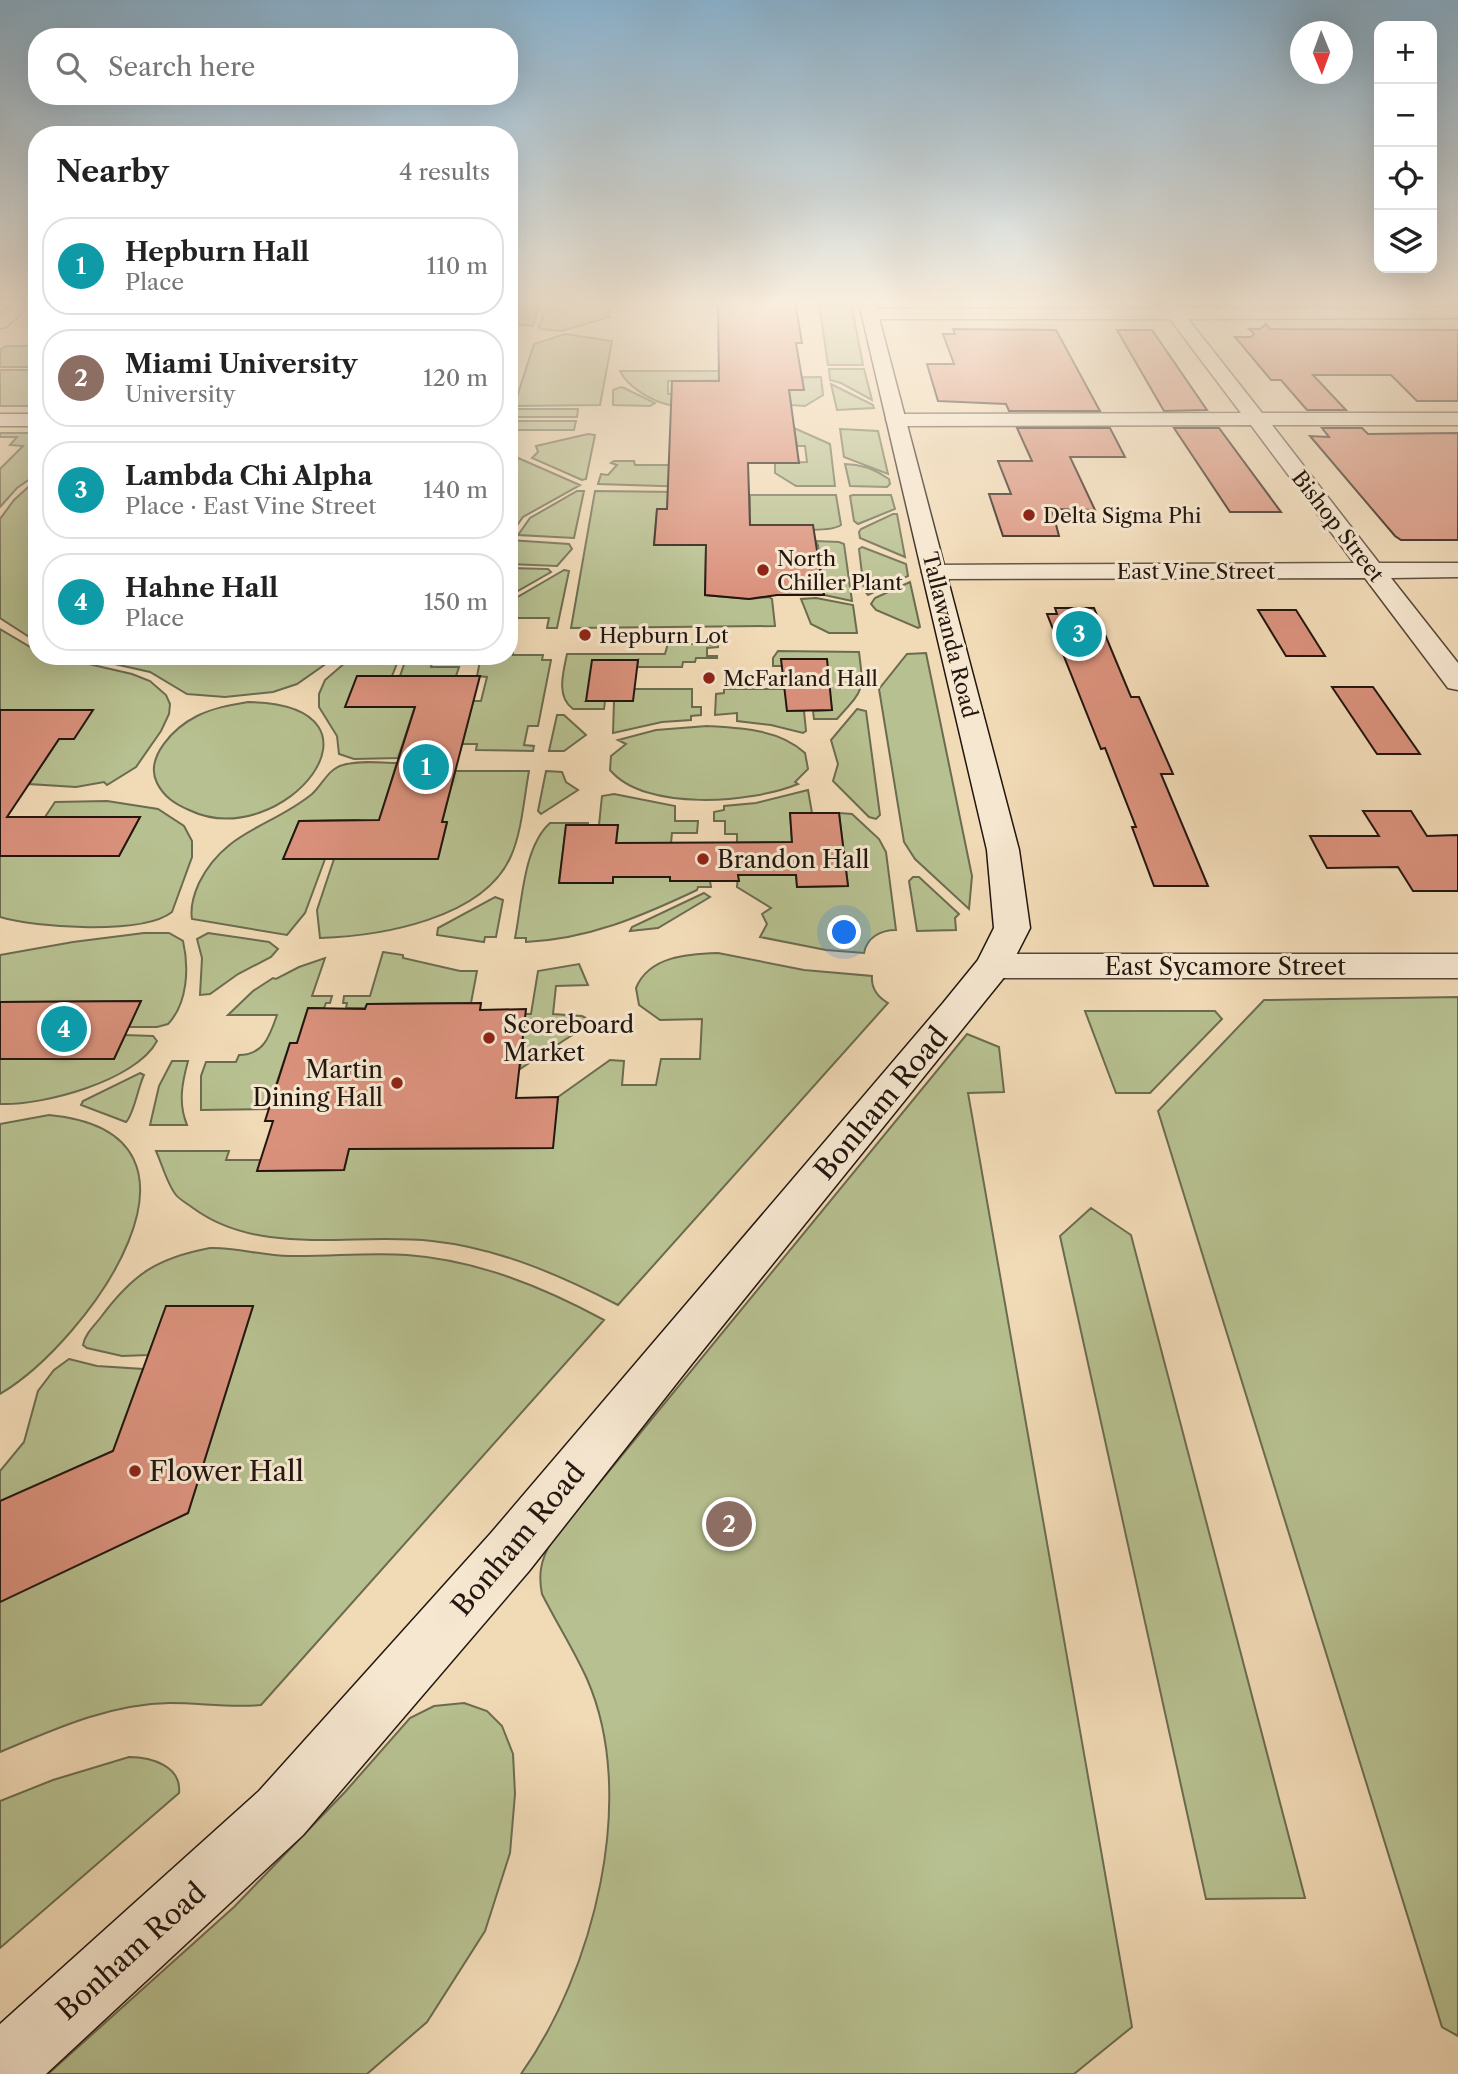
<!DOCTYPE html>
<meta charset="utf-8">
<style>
:root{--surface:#fff;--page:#f2f2f2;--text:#222;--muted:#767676;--line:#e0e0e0;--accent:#8f2418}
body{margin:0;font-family:"Libre Caslon Text",serif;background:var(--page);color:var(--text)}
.controls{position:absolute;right:21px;top:21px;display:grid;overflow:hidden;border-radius:14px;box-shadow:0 7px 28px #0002}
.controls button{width:63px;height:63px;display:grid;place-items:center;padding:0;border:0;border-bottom:2px solid var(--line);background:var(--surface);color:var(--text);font:35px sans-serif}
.compass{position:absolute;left:1290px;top:21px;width:63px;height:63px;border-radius:50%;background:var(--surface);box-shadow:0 7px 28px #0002;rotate:179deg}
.you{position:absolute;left:845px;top:933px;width:24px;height:24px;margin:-18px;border:5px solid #fff;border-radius:50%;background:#1a73e8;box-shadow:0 0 0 10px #1a73e833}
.badge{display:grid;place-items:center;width:46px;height:46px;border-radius:50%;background:var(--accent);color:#fff;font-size:23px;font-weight:700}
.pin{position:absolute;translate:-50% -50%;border:4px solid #fff;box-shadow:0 2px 7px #0006}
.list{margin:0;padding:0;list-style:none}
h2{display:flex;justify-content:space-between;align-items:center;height:91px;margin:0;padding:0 28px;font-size:30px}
h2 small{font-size:23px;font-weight:400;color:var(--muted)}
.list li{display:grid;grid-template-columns:46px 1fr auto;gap:21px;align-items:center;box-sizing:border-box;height:98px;margin:0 14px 14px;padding:0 14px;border:2px solid var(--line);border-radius:28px}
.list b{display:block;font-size:26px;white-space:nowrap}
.list p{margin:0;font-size:23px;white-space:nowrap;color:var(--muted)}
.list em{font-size:23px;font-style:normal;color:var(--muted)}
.icon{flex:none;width:38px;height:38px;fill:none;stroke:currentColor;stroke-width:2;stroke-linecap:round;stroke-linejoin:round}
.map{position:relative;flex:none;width:1458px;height:2074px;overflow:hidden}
.search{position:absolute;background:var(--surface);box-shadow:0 7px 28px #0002;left:28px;top:28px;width:490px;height:77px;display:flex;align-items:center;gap:18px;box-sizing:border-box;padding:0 24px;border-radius:28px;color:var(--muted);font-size:26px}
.panel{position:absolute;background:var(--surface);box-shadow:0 7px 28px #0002;left:28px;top:126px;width:490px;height:539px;border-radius:28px}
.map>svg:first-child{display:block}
</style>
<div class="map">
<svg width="1458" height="2074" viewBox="0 0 1458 2074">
<rect width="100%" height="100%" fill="#f1dab6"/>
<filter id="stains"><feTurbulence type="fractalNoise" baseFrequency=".00286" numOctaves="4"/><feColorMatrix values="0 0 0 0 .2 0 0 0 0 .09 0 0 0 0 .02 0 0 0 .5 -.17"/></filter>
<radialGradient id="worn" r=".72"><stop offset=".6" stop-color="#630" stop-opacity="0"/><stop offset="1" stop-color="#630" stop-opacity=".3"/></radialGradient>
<!-- green -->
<path fill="#b7c090" stroke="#6c6b50" stroke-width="2" d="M 509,303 L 540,303 L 533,326 L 509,324 Z
M 548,303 L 594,303 L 611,311 L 606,313 L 609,317 L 562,331 L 541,329 L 539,327 Z
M 819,303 L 851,303 L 863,365 L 828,365 Z
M 565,334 L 612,341 L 600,405 L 514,406 L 534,344 Z
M 6,346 L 30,346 L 37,353 L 37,367 L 0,367 L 0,350 Z
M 829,369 L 864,369 L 872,400 L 841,383 L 830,380 Z
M 0,370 L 37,370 L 37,406 L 0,406 Z
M 620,371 L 719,371 L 719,378 L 821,377 L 823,395 L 805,406 L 791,405 L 789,390 L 802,380 L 668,381 L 668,394 L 748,393 C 728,397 698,407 678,406 C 657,405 629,389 620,371 Z
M 831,384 L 873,405 L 874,408 L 837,410 Z
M 621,387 L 624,388 L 655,403 L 650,406 L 613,405 L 613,390 Z
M 513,409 L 578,409 L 577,417 L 511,417 Z
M 509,421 L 576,421 L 574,430 L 509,430 Z
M 794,428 L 830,444 L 835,486 L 796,486 L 775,473 L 775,463 L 807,462 L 805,446 L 797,446 Z
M 840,429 L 878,431 L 888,474 L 844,457 Z
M 0,433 L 37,433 L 37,474 L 17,488 L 0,507 L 0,469 L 23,446 L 10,445 L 17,437 L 0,437 Z
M 588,434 L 595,435 L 586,479 L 582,480 L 532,458 L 538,452 L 536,446 Z
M 509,454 L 580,485 L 523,517 L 510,535 Z
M 614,461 L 634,461 L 635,465 L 676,465 L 691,487 L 598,484 L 601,474 L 608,475 L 617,465 L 611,463 Z
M 845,464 C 861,464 876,470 889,479 L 890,484 L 887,487 L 850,486 Z
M 37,479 L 37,642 L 0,618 L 0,519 L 14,500 Z
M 577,491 L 584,491 L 574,538 L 518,535 L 530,518 Z
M 595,491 L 678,492 L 683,509 L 657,509 L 654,545 L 706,545 L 705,595 L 749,599 L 769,597 L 772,599 L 775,626 L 571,628 Z
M 750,495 L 836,495 L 841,525 C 826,535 770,526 750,525 Z
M 853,495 L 891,495 L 895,509 L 858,524 L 854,521 L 850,496 Z
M 893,514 L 897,514 L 905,557 L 860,538 L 859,532 L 861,529 Z
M 509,540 L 569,544 L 572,549 L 557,566 L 509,564 Z
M 815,541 L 839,542 L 844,544 L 852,601 L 824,595 L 818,545 Z
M 862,547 L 906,564 L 908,576 L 868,595 L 864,590 L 859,549 Z
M 510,568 L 548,569 L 551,572 L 509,596 Z
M 564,570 L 569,571 L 557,628 L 547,628 L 549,618 L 509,618 L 509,602 Z
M 910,582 L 920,627 L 918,628 L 876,610 L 871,604 L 875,598 Z
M 816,598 L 853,605 L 857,633 L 829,633 L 811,624 L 801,599 Z
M 0,629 L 37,651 L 37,656 L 54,656 L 132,674 L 150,681 L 166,695 L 170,704 L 169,714 L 161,731 L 136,767 L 107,785 L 104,782 L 76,787 L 29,784 L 59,739 L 74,739 L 0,710 Z
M 668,643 L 718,645 L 718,647 L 707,648 L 707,656 L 717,656 L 717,658 L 696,658 L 695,662 L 683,662 L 682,667 L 637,667 L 638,660 L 586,701 L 605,701 L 604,709 L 573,709 C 556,697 563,673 567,654 L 665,654 Z
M 509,651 L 513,651 L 513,655 L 543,655 L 542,660 L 551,660 L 538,726 L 528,726 L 524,745 L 534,746 L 533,751 L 476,750 L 477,744 L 462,744 L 473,701 L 481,701 L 487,677 L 477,676 L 481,656 L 509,656 Z
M 778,651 L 859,652 C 864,692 864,689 837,719 L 814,719 L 813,711 L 832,710 L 825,659 L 782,659 L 782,666 L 773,666 L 773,658 Z
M 926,653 L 972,876 L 969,909 L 915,859 L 904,842 L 879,689 L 907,654 Z
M 79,656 L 337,656 L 297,684 L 273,692 L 225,697 L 187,694 L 150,672 Z
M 353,656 L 400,656 L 392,676 L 416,703 L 398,758 L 354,759 L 339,754 L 337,736 L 319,707 L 319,694 L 325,680 Z
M 407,656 L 434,656 L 431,667 L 459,667 L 456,676 L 400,676 Z
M 633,689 L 692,689 L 692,707 L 701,707 L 701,715 L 691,716 L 691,720 L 662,722 L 613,733 L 614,701 L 632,701 Z
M 724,689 L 786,689 L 787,710 L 804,711 L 806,731 L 803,733 L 771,725 L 737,721 L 737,713 L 715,715 L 716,694 L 724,693 Z
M 248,702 C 405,705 283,855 189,810 C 175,804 164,797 157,783 C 144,757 175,727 197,716 C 213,708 230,705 248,702 Z
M 857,709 L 866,711 L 880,815 L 876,819 L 869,817 L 833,781 L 838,764 L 831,740 Z
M 557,715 L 564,715 L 586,735 L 564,751 L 549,751 Z
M 707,726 C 740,728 779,729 805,753 L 808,769 L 795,782 L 798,784 C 752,803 645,812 610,770 L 611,756 L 626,744 L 618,740 L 656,730 Z
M 397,763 L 378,824 L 356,820 L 299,821 L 284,858 L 325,859 L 305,913 L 287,935 L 192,919 C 190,907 194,894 199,883 C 225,830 272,827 312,794 C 323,784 328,769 343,765 C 359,760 380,763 397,763 Z
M 455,771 L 529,771 C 524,798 522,831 511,856 C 484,919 380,936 320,938 L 317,910 L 334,859 L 438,858 L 447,823 L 442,822 Z
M 546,771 L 562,772 L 566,782 L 578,790 L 541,814 L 538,811 Z
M 808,790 L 812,813 L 790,813 L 792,842 L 737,843 L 737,834 L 725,834 L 725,821 L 714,821 L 714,812 L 724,810 L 724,806 L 756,803 Z
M 614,794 L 675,806 L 675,821 L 698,821 L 697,833 L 672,833 L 671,843 L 616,843 L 618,825 L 599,825 L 602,796 Z
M 107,801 L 158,809 L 184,826 L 192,841 L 192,857 L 172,912 C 143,935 35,928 0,917 L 0,856 L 119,856 L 140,817 L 45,817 L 55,802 Z
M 839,813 L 852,814 L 879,839 L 886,852 L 896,930 C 881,930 867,937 864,953 L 826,950 L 760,937 L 767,924 L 762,914 L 771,908 L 737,887 L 738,875 L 796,875 L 797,887 L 848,886 Z
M 550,823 L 588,823 L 588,825 L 566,826 L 559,883 L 613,882 L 613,877 L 670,877 L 671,881 L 710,881 L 711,887 L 698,887 L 697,890 C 640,917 588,939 526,942 L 526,938 L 515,938 C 522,904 523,847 550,823 Z
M 913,877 L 919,877 L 959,914 L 955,918 L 956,930 L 917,931 L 909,881 Z
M 704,893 L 710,897 L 658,928 L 630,931 L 632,927 Z
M 495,897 L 503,900 L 496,937 L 485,937 L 484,942 L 437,935 L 438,928 Z
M 144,933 L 169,933 L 183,941 C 189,967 188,1003 168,1024 L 157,1027 L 129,1027 L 140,1001 L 0,1002 L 0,955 L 73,942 Z
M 208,933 L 269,942 L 278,949 L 271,957 L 238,974 L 210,994 L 200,995 L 202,958 L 197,939 Z
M 383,952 L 403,955 L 403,958 L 460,971 L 477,971 L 471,1003 L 367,1004 L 365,1008 L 346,1008 L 347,1003 L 343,1003 L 344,996 L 370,996 Z
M 718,953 L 804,970 L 872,976 C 871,988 878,997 888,1003 L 618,1305 C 560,1275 498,1248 432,1241 C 354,1232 261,1258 193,1208 C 188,1204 180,1200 176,1195 C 167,1184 162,1164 156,1151 L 229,1151 L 226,1160 L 260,1160 L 258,1171 L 344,1170 L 349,1149 L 552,1148 L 558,1097 L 610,1060 L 624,1061 L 622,1085 L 656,1085 L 661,1059 L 700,1059 L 702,1019 L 660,1020 L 639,1005 L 636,988 C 649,956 688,954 718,953 Z
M 325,958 L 312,996 L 332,996 L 330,1003 L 326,1003 L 324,1008 L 308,1008 L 297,1043 L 290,1043 L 268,1109 L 201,1110 L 201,1076 L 206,1062 L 236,1062 L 239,1055 C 264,1055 270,1035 277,1015 L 228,1015 L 253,991 L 273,978 L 276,979 L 299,967 Z
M 579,964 L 588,985 L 556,986 L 553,1014 L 582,1016 L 586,1018 L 586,1026 L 520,1069 L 521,1059 L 519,1059 L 525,1014 L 531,1014 L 538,971 Z
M 1458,997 L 1458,2036 L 1442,2027 L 1158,1111 L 1264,1000 Z
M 1085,1011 L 1215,1011 L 1222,1019 L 1150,1093 L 1116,1093 Z
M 967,1034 L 999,1047 L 1004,1092 L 968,1093 L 1132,2027 L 1074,2074 L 521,2074 C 593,1973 639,1797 587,1679 C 574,1650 556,1622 542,1594 C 538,1574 541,1560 551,1542 Z
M 125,1035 L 153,1036 L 157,1041 C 136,1081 41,1106 0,1104 L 0,1059 L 114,1059 Z
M 172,1061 L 188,1061 C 182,1083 178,1103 187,1125 L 150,1125 L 159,1086 Z
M 140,1073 L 144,1075 C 138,1087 134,1114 126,1122 L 81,1105 L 83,1101 Z
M 49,1115 C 238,1133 88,1342 0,1394 L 0,1124 Z
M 1091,1208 L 1131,1235 L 1305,1898 L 1206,1899 L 1060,1236 Z
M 210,1248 C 237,1247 262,1256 289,1256 C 329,1257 368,1252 407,1255 C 477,1260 543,1287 604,1320 L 261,1705 C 230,1708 201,1703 170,1703 C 109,1704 55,1729 0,1752 L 0,1602 L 188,1513 L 253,1306 L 167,1306 L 148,1355 L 122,1356 L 87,1348 L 83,1345 C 85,1334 94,1326 101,1317 C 133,1274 157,1258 210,1248 Z
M 69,1359 L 97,1366 L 143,1369 L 113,1451 L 0,1501 L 0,1471 L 24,1442 L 38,1391 L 54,1370 Z
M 464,1703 L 487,1711 L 502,1726 L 513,1754 L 515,1794 L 510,1853 L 485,1931 L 427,2022 L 367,2074 L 48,2074 L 234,1907 L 345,1792 L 410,1718 L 434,1706 Z
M 129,1757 C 151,1757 182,1766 179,1793 L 0,1948 L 0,1801 L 53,1780 Z"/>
<!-- building -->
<path fill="#da917c" stroke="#22160f" stroke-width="2" d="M 720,303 L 794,303 L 796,306 L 802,343 L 796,343 L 804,390 L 789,390 L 799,463 L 748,463 L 750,525 L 813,525 L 824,595 L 777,595 L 749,599 L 705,595 L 706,545 L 654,545 L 657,509 L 667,509 L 672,381 L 719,381 L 718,306 Z
M 1266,324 L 1270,329 L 1458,330 L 1458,401 L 1417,401 L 1391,375 L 1313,375 L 1346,410 L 1307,410 L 1281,380 L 1271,380 L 1235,337 L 1251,337 L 1254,334 L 1249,329 L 1260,329 Z
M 953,329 L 1056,330 L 1100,411 L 1009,411 L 1006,404 L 938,401 L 927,364 L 954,364 L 943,334 L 955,334 Z
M 1117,330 L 1152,330 L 1207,410 L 1164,411 Z
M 1017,428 L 1110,428 L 1125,457 L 1070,457 L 1095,510 L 1052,509 L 1059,536 L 1003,536 L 989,494 L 1011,494 L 998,461 L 1032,461 Z
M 1174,428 L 1219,428 L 1281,512 L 1230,512 Z
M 1322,428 L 1362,428 L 1368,434 L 1458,433 L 1458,540 L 1401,540 L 1395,536 L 1310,436 L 1329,437 Z
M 1055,608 L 1094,608 L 1131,697 L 1139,697 L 1173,774 L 1161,774 L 1208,886 L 1154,886 L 1132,827 L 1136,827 L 1105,748 L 1101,749 L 1047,614 L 1057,614 Z
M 1258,610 L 1296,610 L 1325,656 L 1286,656 Z
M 781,659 L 827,659 L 832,710 L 787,711 Z
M 592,660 L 638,660 L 633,701 L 586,701 Z
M 357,676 L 480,676 L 442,822 L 447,822 L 438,859 L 283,859 L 299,821 L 379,820 L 415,707 L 345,707 Z
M 1332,687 L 1373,687 L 1420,754 L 1377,754 Z
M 0,710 L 93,710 L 74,739 L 59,739 L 7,817 L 140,817 L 119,856 L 0,856 Z
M 1363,811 L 1411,811 L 1427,836 L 1458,835 L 1458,891 L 1413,891 L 1398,867 L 1327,868 L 1310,836 L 1379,836 Z
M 790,813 L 839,813 L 848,886 L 797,887 L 796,875 L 738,875 L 739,881 L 670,881 L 670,877 L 613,877 L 613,883 L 559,883 L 566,825 L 618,825 L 616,843 L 792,842 Z
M 141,1001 L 114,1059 L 0,1059 L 0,1002 Z
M 481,1003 L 480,1010 L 526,1009 L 516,1098 L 558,1097 L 553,1148 L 349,1149 L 344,1170 L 257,1171 L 273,1121 L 265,1121 L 290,1043 L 297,1043 L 308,1008 L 365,1009 L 367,1004 Z
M 166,1306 L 253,1306 L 188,1513 L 0,1602 L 0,1501 L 113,1451 Z"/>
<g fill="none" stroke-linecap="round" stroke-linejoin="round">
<!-- street casing -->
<g stroke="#564739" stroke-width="3">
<path id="street" d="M 14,303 L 32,303 L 6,327 L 0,328 L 0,314 Z
M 1159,303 L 1176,303 L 1180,308 L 1458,308 L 1458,318 L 1188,319 L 1262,413 L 1458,413 L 1458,425 L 1272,425 L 1379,563 L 1458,563 L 1458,577 L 1391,578 L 1458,663 L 1458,690 L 1448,688 L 1365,578 L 934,579 L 925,577 L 922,572 L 925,567 L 934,565 L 1354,563 L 1251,425 L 896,426 L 889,424 L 886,420 L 889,416 L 896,414 L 1241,413 L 1170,319 L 870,319 L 861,314 L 870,309 L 1162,308 Z
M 0,414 L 37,414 L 37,426 L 0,426 Z
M 993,954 L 1458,954 L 1458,978 L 993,978 L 980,975 L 975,966 L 980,957 Z"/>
</g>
<!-- secondary casing -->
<g stroke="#22160f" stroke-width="3">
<path id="secondary" d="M 859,303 L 875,303 L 1019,850 L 1030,928 L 1006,975 L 691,1365 L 529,1571 L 303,1835 L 46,2074 L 0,2074 L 0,2024 L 259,1791 L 491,1533 L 943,1003 L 978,960 L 994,928 L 987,850 Z"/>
</g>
<!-- street -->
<use href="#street" fill="#f6e7d0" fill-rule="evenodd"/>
<!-- secondary -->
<use href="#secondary" fill="#f6e7d0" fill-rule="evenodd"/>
</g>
<!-- sky -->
<linearGradient id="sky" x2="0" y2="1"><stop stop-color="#8ab6d5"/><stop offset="0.51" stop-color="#f9eede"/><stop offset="1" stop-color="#f9eede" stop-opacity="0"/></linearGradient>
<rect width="1458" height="593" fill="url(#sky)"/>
<!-- markers -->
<g fill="#8f2418" stroke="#f6e7d0" stroke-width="2.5">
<circle cx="1029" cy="515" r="7"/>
<circle cx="763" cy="570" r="7"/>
<circle cx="585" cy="635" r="7"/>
<circle cx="709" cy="678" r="7"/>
<circle cx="703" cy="859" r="7"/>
<circle cx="489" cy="1038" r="7"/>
<circle cx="397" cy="1083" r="7"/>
<circle cx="135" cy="1471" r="7"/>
</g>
<g text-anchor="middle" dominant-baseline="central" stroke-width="6" stroke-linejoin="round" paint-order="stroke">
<!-- far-poi labels -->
<g font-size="21" fill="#22160f" stroke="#f6e7d0" text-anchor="start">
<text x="1043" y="515">Delta Sigma Phi</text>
<text x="777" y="558">North<tspan x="777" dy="24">Chiller Plant</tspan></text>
<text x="599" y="635">Hepburn Lot</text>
<text x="723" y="678">McFarland Hall</text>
</g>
<!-- far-street labels -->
<g font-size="21" fill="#22160f" stroke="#f6e7d0">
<text transform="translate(1338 526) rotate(52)">Bishop Street</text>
<text x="1196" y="571">East Vine Street</text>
<text transform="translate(950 635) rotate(76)">Tallawanda Road</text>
</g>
<!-- poi labels -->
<g font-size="24" fill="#22160f" stroke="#f6e7d0" text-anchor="start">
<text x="717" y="859">Brandon Hall</text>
<text x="503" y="1024">Scoreboard<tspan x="503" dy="28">Market</tspan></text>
<text x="383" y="1069" text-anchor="end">Martin<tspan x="383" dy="28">Dining Hall</tspan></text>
</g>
<!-- street labels -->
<g font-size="24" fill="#22160f" stroke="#f6e7d0">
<text x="1225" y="966">East Sycamore Street</text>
</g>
<!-- near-street labels -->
<g font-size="28" fill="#22160f" stroke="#f6e7d0">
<text transform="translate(881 1103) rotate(-50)">Bonham Road</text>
<text transform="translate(518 1539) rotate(-50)">Bonham Road</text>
<text transform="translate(131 1951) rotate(-42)">Bonham Road</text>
</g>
<!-- near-poi labels -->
<g font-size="28" fill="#22160f" stroke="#f6e7d0" text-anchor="start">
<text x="149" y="1471">Flower Hall</text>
</g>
</g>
<rect width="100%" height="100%" filter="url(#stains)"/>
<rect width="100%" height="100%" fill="url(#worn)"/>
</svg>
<div class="controls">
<button>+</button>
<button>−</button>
<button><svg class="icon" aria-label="locate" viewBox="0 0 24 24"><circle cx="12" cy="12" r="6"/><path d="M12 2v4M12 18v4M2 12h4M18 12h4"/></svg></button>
<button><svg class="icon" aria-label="layers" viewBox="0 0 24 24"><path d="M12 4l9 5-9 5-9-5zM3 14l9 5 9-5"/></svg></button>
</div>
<svg class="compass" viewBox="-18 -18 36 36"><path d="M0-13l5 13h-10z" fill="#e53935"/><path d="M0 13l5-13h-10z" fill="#767676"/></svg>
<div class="you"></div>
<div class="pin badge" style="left:426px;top:767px;background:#0f9aa8">1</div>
<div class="pin badge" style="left:729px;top:1524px;background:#8d6e63">2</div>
<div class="pin badge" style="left:1079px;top:634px;background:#0f9aa8">3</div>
<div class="pin badge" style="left:64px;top:1029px;background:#0f9aa8">4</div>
<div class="search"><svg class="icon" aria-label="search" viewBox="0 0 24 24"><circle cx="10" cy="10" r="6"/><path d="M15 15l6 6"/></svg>Search here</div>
<section class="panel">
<h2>Nearby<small>4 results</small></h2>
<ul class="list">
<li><span class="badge" style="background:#0f9aa8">1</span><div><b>Hepburn Hall</b><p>Place</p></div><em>110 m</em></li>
<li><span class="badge" style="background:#8d6e63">2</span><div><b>Miami University</b><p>University</p></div><em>120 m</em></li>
<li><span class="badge" style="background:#0f9aa8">3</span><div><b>Lambda Chi Alpha</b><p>Place · East Vine Street</p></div><em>140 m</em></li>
<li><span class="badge" style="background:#0f9aa8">4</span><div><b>Hahne Hall</b><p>Place</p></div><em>150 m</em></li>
</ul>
</section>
</div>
